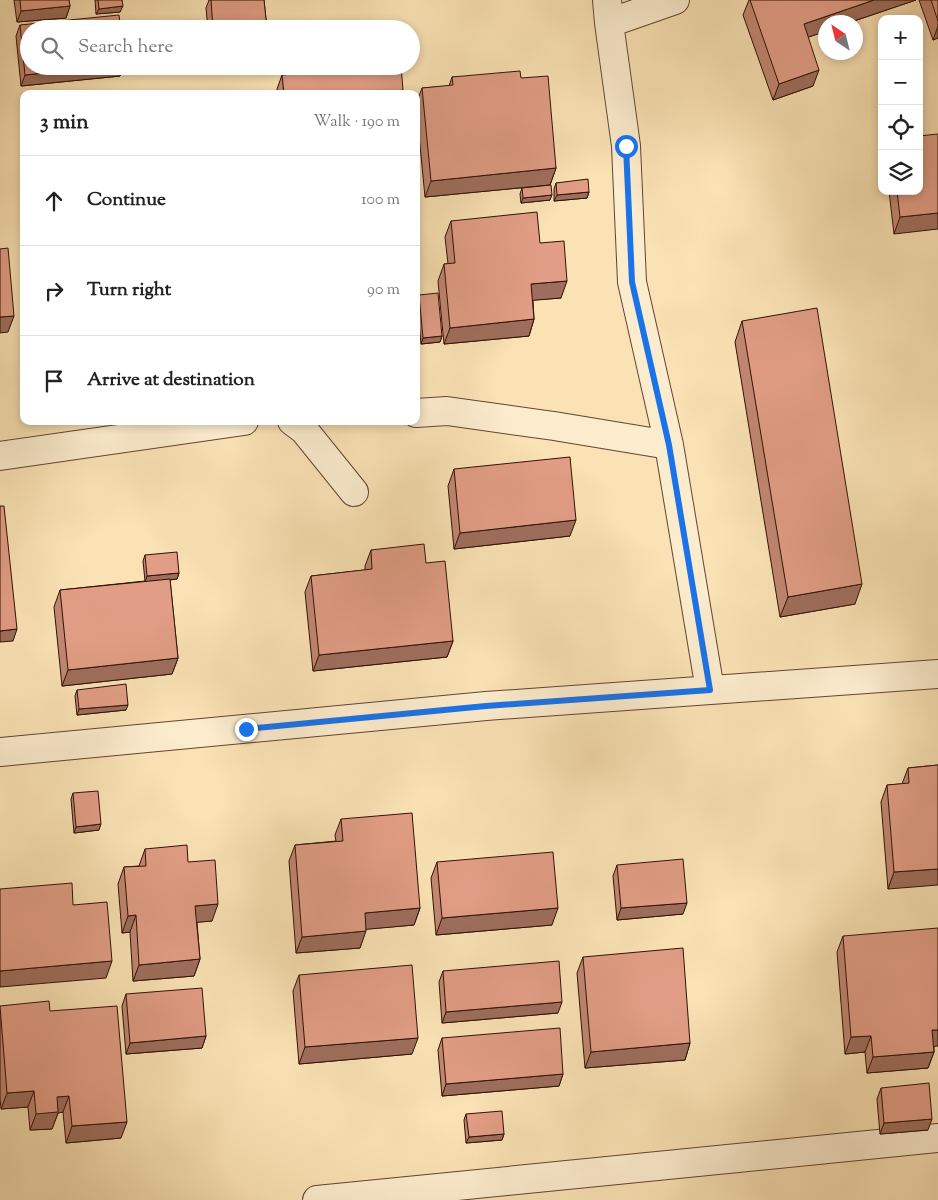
<!DOCTYPE html>
<meta charset="utf-8">
<style>
:root{--surface:#fff;--page:#f2f2f2;--text:#222;--muted:#767676;--line:#e0e0e0}
body{margin:0;font-family:"Sorts Mill Goudy",serif;background:var(--page);color:var(--text)}
.controls{position:absolute;right:15px;top:15px;display:grid;overflow:hidden;border-radius:10px;box-shadow:0 2px 8px #0003}
.controls button{width:45px;height:45px;display:grid;place-items:center;padding:0;border:0;border-bottom:1px solid var(--line);background:var(--surface);color:var(--text);font:25px sans-serif}
.compass{position:absolute;left:818px;top:15px;width:45px;height:45px;border-radius:50%;background:var(--surface);box-shadow:0 2px 8px #0003;rotate:325deg}
.stop{position:absolute;width:15px;height:15px;margin:-11px;border:4px solid #1a73e8;border-radius:50%;background:#fff}
.stop.end{background:#1a73e8;border-color:#fff;box-shadow:0 1px 5px #0008}
.list{margin:0;padding:0;list-style:none}
h2{display:flex;justify-content:space-between;align-items:center;height:65px;margin:0;padding:0 20px;font-size:21px}
h2 small{font-size:16px;font-weight:400;color:var(--muted)}
.list li{display:grid;grid-template-columns:32px 1fr auto;gap:15px;align-items:center;box-sizing:border-box;height:90px;padding:0 20px;border-top:1px solid var(--line)}
.list b{display:block;font-size:19px;white-space:nowrap}
.list em{font-size:16px;font-style:normal;color:var(--muted)}
.icon{flex:none;width:28px;height:28px;fill:none;stroke:currentColor;stroke-width:2;stroke-linecap:round;stroke-linejoin:round}
.map{position:relative;flex:none;width:938px;height:1200px;overflow:hidden}
.search{position:absolute;background:var(--surface);box-shadow:0 2px 8px #0003;left:20px;top:20px;width:400px;height:55px;display:flex;align-items:center;gap:12px;box-sizing:border-box;padding:0 18px;border-radius:28px;color:var(--muted);font-size:19px}
.panel{position:absolute;background:var(--surface);box-shadow:0 2px 8px #0003;left:20px;top:90px;width:400px;height:335px;border-radius:10px}
.map>svg:first-child{display:block}
</style>
<div class="map">
<svg width="938" height="1200" viewBox="0 0 938 1200">
<rect width="100%" height="100%" fill="#fae2b4"/>
<filter id="stains"><feTurbulence type="fractalNoise" baseFrequency=".004" numOctaves="4"/><feColorMatrix values="0 0 0 0 .2 0 0 0 0 .09 0 0 0 0 .02 0 0 0 .5 -.17"/></filter>
<radialGradient id="worn" r=".72"><stop offset=".6" stop-color="#630" stop-opacity="0"/><stop offset="1" stop-color="#630" stop-opacity=".3"/></radialGradient>
<g fill="none" stroke-linecap="round" stroke-linejoin="round">
<!-- minor casing -->
<g stroke="#624530" stroke-width="30">
<path id="minor" d="M 607,0 L 609,23 L 675,0
M 609,23 L 626,146 L 632,282 L 669,445 L 710,690
M 416,413 L 447,411 L 554,426 L 669,445
M 292,421 L 304,430 L 354,492
M 0,456 L 244,421
M 0,752 L 486,706 L 938,674
M 317,1200 L 938,1138"/>
</g>
<!-- minor -->
<use href="#minor" stroke="#fcecce" stroke-width="28"/>
</g>
<!-- wall -->
<path fill="#c28772" stroke="#301104" d="M 14,0 L 69,0 L 70,6 L 66,18 L 17,22 Z
M 95,0 L 122,0 L 120,12 L 96,14 Z
M 209,0 L 264,0 L 267,29 L 208,29 L 206,8 Z
M 749,0 L 916,0 L 851,22 L 826,22 L 826,31 L 808,37 L 813,86 L 773,100 L 743,15 Z
M 919,0 L 938,0 L 938,38 L 933,40 Z
M 20,25 L 29,66 L 123,66 L 120,76 L 21,86 L 16,36 Z
M 310,66 L 366,66 L 402,94 L 276,94 L 276,92 L 282,75 L 308,73 Z
M 452,77 L 521,78 L 556,168 L 550,185 L 425,197 L 416,104 L 422,88 L 449,86 Z
M 556,183 L 589,192 L 587,198 L 554,201 L 554,189 Z
M 522,188 L 550,200 L 521,203 L 520,194 Z
M 889,191 L 919,191 L 894,234 Z
M 451,221 L 540,243 L 561,298 L 533,300 L 534,319 L 529,336 L 444,344 L 438,281 L 444,264 L 448,264 L 445,237 Z
M 419,295 L 442,336 L 440,342 L 421,344 L 417,301 Z
M 742,321 L 855,604 L 780,617 L 735,342 Z
M 454,469 L 570,536 L 454,549 L 448,486 Z
M 371,550 L 426,563 L 453,641 L 447,657 L 313,671 L 305,592 L 311,576 L 365,570 L 365,566 Z
M 145,555 L 179,573 L 177,579 L 170,580 L 178,658 L 172,674 L 62,686 L 54,607 L 60,590 L 145,581 L 143,561 Z
M 77,690 L 126,710 L 77,715 L 75,696 Z
M 938,765 L 888,889 L 881,802 L 887,785 L 902,784 L 908,768 Z
M 73,793 L 99,830 L 74,833 L 71,799 Z
M 341,819 L 420,908 L 414,925 L 366,929 L 360,948 L 296,953 L 289,861 L 295,845 L 336,841 L 335,835 Z
M 145,849 L 188,862 L 212,921 L 197,922 L 200,959 L 194,976 L 133,981 L 130,932 L 122,933 L 118,884 L 124,867 L 139,866 Z
M 437,862 L 552,925 L 436,935 L 431,878 Z
M 617,865 L 683,914 L 617,920 L 613,876 Z
M 843,936 L 934,1046 L 934,1052 L 928,1068 L 867,1073 L 865,1052 L 845,1054 L 837,952 Z
M 583,957 L 690,1043 L 685,1060 L 585,1068 L 577,973 Z
M 443,971 L 558,1013 L 442,1023 L 439,982 Z
M 299,975 L 412,1054 L 299,1064 L 293,991 Z
M 126,994 L 206,1036 L 202,1048 L 126,1054 L 122,1006 Z
M 0,1006 L 121,1138 L 66,1143 L 63,1112 L 58,1113 L 52,1129 L 30,1130 L 28,1107 L 1,1109 L 0,1098 Z
M 442,1038 L 563,1074 L 559,1086 L 442,1096 L 438,1050 Z
M 881,1088 L 928,1130 L 880,1134 L 877,1099 Z
M 466,1114 L 504,1134 L 502,1140 L 466,1143 L 464,1120 Z"/>
<!-- shaded-wall -->
<path fill="#9e6e5d" stroke="#301104" d="M 874,0 L 916,0 L 851,22 L 826,22 L 826,31 L 798,41 L 804,24 Z
M 70,6 L 66,18 L 17,22 L 21,11 Z
M 123,6 L 120,12 L 96,14 L 99,9 Z
M 938,26 L 938,38 L 933,40 Z
M 109,66 L 123,66 L 120,76 L 21,86 L 25,75 Z
M 819,70 L 813,86 L 773,100 L 779,84 Z
M 403,90 L 402,94 L 396,94 L 397,91 Z
M 556,168 L 550,185 L 425,197 L 431,181 Z
M 589,192 L 587,198 L 554,201 L 557,195 Z
M 552,195 L 550,200 L 521,203 L 523,198 Z
M 938,213 L 938,229 L 894,234 L 900,217 Z
M 567,281 L 561,298 L 525,301 L 531,284 Z
M 14,316 L 8,332 L 0,333 L 0,317 Z
M 534,319 L 529,336 L 444,344 L 450,328 Z
M 442,336 L 440,342 L 421,344 L 423,338 Z
M 576,520 L 570,536 L 454,549 L 460,533 Z
M 179,573 L 177,579 L 145,582 L 147,576 Z
M 862,584 L 855,604 L 780,617 L 788,597 Z
M 17,629 L 13,641 L 0,642 L 0,631 Z
M 453,641 L 447,657 L 313,671 L 319,655 Z
M 178,658 L 172,674 L 62,686 L 68,670 Z
M 128,705 L 126,710 L 77,715 L 79,709 Z
M 101,824 L 99,830 L 74,833 L 76,827 Z
M 938,869 L 938,885 L 888,889 L 894,872 Z
M 687,903 L 683,914 L 617,920 L 621,908 Z
M 218,904 L 212,921 L 190,923 L 195,906 Z
M 420,908 L 414,925 L 359,930 L 365,913 Z
M 558,908 L 552,925 L 436,935 L 442,918 Z
M 136,915 L 130,932 L 122,933 L 128,916 Z
M 366,931 L 360,948 L 296,953 L 302,937 Z
M 200,959 L 194,976 L 133,981 L 139,965 Z
M 112,961 L 106,978 L 0,987 L 0,971 Z
M 562,1002 L 558,1013 L 442,1023 L 446,1012 Z
M 932,1030 L 938,1030 L 938,1046 L 926,1047 Z
M 206,1036 L 202,1048 L 126,1054 L 130,1043 Z
M 871,1036 L 865,1052 L 845,1054 L 851,1037 Z
M 418,1038 L 412,1054 L 299,1064 L 305,1047 Z
M 690,1043 L 685,1060 L 585,1068 L 591,1052 Z
M 934,1052 L 928,1068 L 867,1073 L 873,1057 Z
M 563,1074 L 559,1086 L 442,1096 L 446,1084 Z
M 34,1091 L 28,1107 L 1,1109 L 7,1093 Z
M 69,1096 L 63,1112 L 58,1113 L 52,1129 L 30,1130 L 36,1114 L 57,1097 Z
M 932,1119 L 928,1130 L 880,1134 L 884,1123 Z
M 127,1122 L 121,1138 L 66,1143 L 72,1126 Z
M 504,1134 L 502,1140 L 466,1143 L 469,1137 Z"/>
<!-- building -->
<path fill="#e19d85" stroke="#301104" d="M 20,0 L 69,0 L 70,6 L 21,11 Z
M 98,0 L 122,0 L 123,6 L 99,9 Z
M 211,0 L 264,0 L 267,29 L 213,29 Z
M 750,0 L 874,0 L 804,24 L 819,70 L 779,84 Z
M 931,0 L 938,0 L 938,21 Z
M 119,15 L 121,29 L 29,29 L 29,66 L 109,66 L 25,75 L 20,25 Z
M 313,66 L 366,66 L 366,67 L 401,66 L 403,90 L 397,91 L 397,94 L 284,94 L 282,75 L 313,72 Z
M 520,71 L 521,78 L 548,76 L 556,168 L 431,181 L 422,88 L 453,85 L 452,77 Z
M 237,91 L 237,94 L 206,94 Z
M 938,134 L 938,213 L 900,217 L 897,191 L 919,191 L 919,136 Z
M 588,179 L 589,192 L 557,195 L 556,183 Z
M 551,185 L 552,195 L 523,198 L 522,188 Z
M 537,212 L 540,243 L 564,241 L 567,281 L 531,284 L 534,319 L 450,328 L 444,264 L 455,263 L 451,221 Z
M 8,248 L 14,316 L 0,317 L 0,249 Z
M 438,293 L 442,336 L 423,338 L 419,295 Z
M 817,308 L 862,584 L 788,597 L 742,321 Z
M 570,457 L 576,520 L 460,533 L 454,469 Z
M 0,506 L 4,506 L 17,629 L 0,631 Z
M 424,544 L 426,563 L 445,561 L 453,641 L 319,655 L 311,576 L 372,569 L 371,550 Z
M 177,552 L 179,573 L 147,576 L 145,555 Z
M 170,579 L 178,658 L 68,670 L 60,590 Z
M 126,684 L 128,705 L 79,709 L 77,690 Z
M 938,765 L 938,869 L 894,872 L 887,785 L 909,783 L 908,768 Z
M 98,791 L 101,824 L 76,827 L 73,793 Z
M 412,813 L 420,908 L 365,913 L 366,931 L 302,937 L 295,845 L 343,841 L 341,819 Z
M 187,845 L 188,862 L 215,860 L 218,904 L 195,906 L 200,959 L 139,965 L 136,915 L 128,916 L 124,867 L 146,866 L 145,849 Z
M 553,852 L 558,908 L 442,918 L 437,862 Z
M 683,859 L 687,903 L 621,908 L 617,865 Z
M 72,883 L 73,905 L 107,902 L 112,961 L 0,971 L 0,889 Z
M 938,928 L 938,1030 L 932,1030 L 934,1052 L 873,1057 L 871,1036 L 851,1037 L 843,936 Z
M 683,948 L 690,1043 L 591,1052 L 583,957 Z
M 559,961 L 562,1002 L 446,1012 L 443,971 Z
M 412,965 L 418,1038 L 305,1047 L 299,975 Z
M 202,988 L 206,1036 L 130,1043 L 126,994 Z
M 49,1001 L 50,1011 L 117,1006 L 127,1122 L 72,1126 L 69,1096 L 57,1097 L 58,1112 L 36,1114 L 34,1091 L 7,1093 L 0,1006 Z
M 560,1028 L 563,1074 L 446,1084 L 442,1038 Z
M 929,1083 L 932,1119 L 884,1123 L 881,1088 Z
M 502,1111 L 504,1134 L 469,1137 L 466,1114 Z"/>
<g fill="none" stroke-linecap="round" stroke-linejoin="round">
<!-- route -->
<path stroke="#1a73e8" stroke-width="6" d="M 246,729 L 486,706 L 710,690 L 669,445 L 632,282 L 626,146"/>
</g>
<rect width="100%" height="100%" filter="url(#stains)"/>
<rect width="100%" height="100%" fill="url(#worn)"/>
</svg>
<div class="controls">
<button>+</button>
<button>−</button>
<button><svg class="icon" aria-label="locate" viewBox="0 0 24 24"><circle cx="12" cy="12" r="6"/><path d="M12 2v4M12 18v4M2 12h4M18 12h4"/></svg></button>
<button><svg class="icon" aria-label="layers" viewBox="0 0 24 24"><path d="M12 4l9 5-9 5-9-5zM3 14l9 5 9-5"/></svg></button>
</div>
<svg class="compass" viewBox="-18 -18 36 36"><path d="M0-13l5 13h-10z" fill="#e53935"/><path d="M0 13l5-13h-10z" fill="#767676"/></svg>
<div class="stop" style="left:626px;top:146px"></div>
<div class="stop end" style="left:246px;top:729px"></div>
<div class="search"><svg class="icon" aria-label="search" viewBox="0 0 24 24"><circle cx="10" cy="10" r="6"/><path d="M15 15l6 6"/></svg>Search here</div>
<section class="panel">
<h2>3 min<small>Walk · 190 m</small></h2>
<ul class="list">
<li><svg class="icon" aria-label="ahead" viewBox="0 0 24 24"><path d="M12 20V5M6 11l6-6 6 6"/></svg><div><b>Continue</b></div><em>100 m</em></li>
<li><svg class="icon" aria-label="right" viewBox="0 0 24 24"><path d="M7 20v-9h11M14 6l5 5-5 5"/></svg><div><b>Turn right</b></div><em>90 m</em></li>
<li><svg class="icon" aria-label="arrive" viewBox="0 0 24 24"><path d="M6 21V4h12l-3 4 3 4H6"/></svg><div><b>Arrive at destination</b></div></li>
</ul>
</section>
</div>
